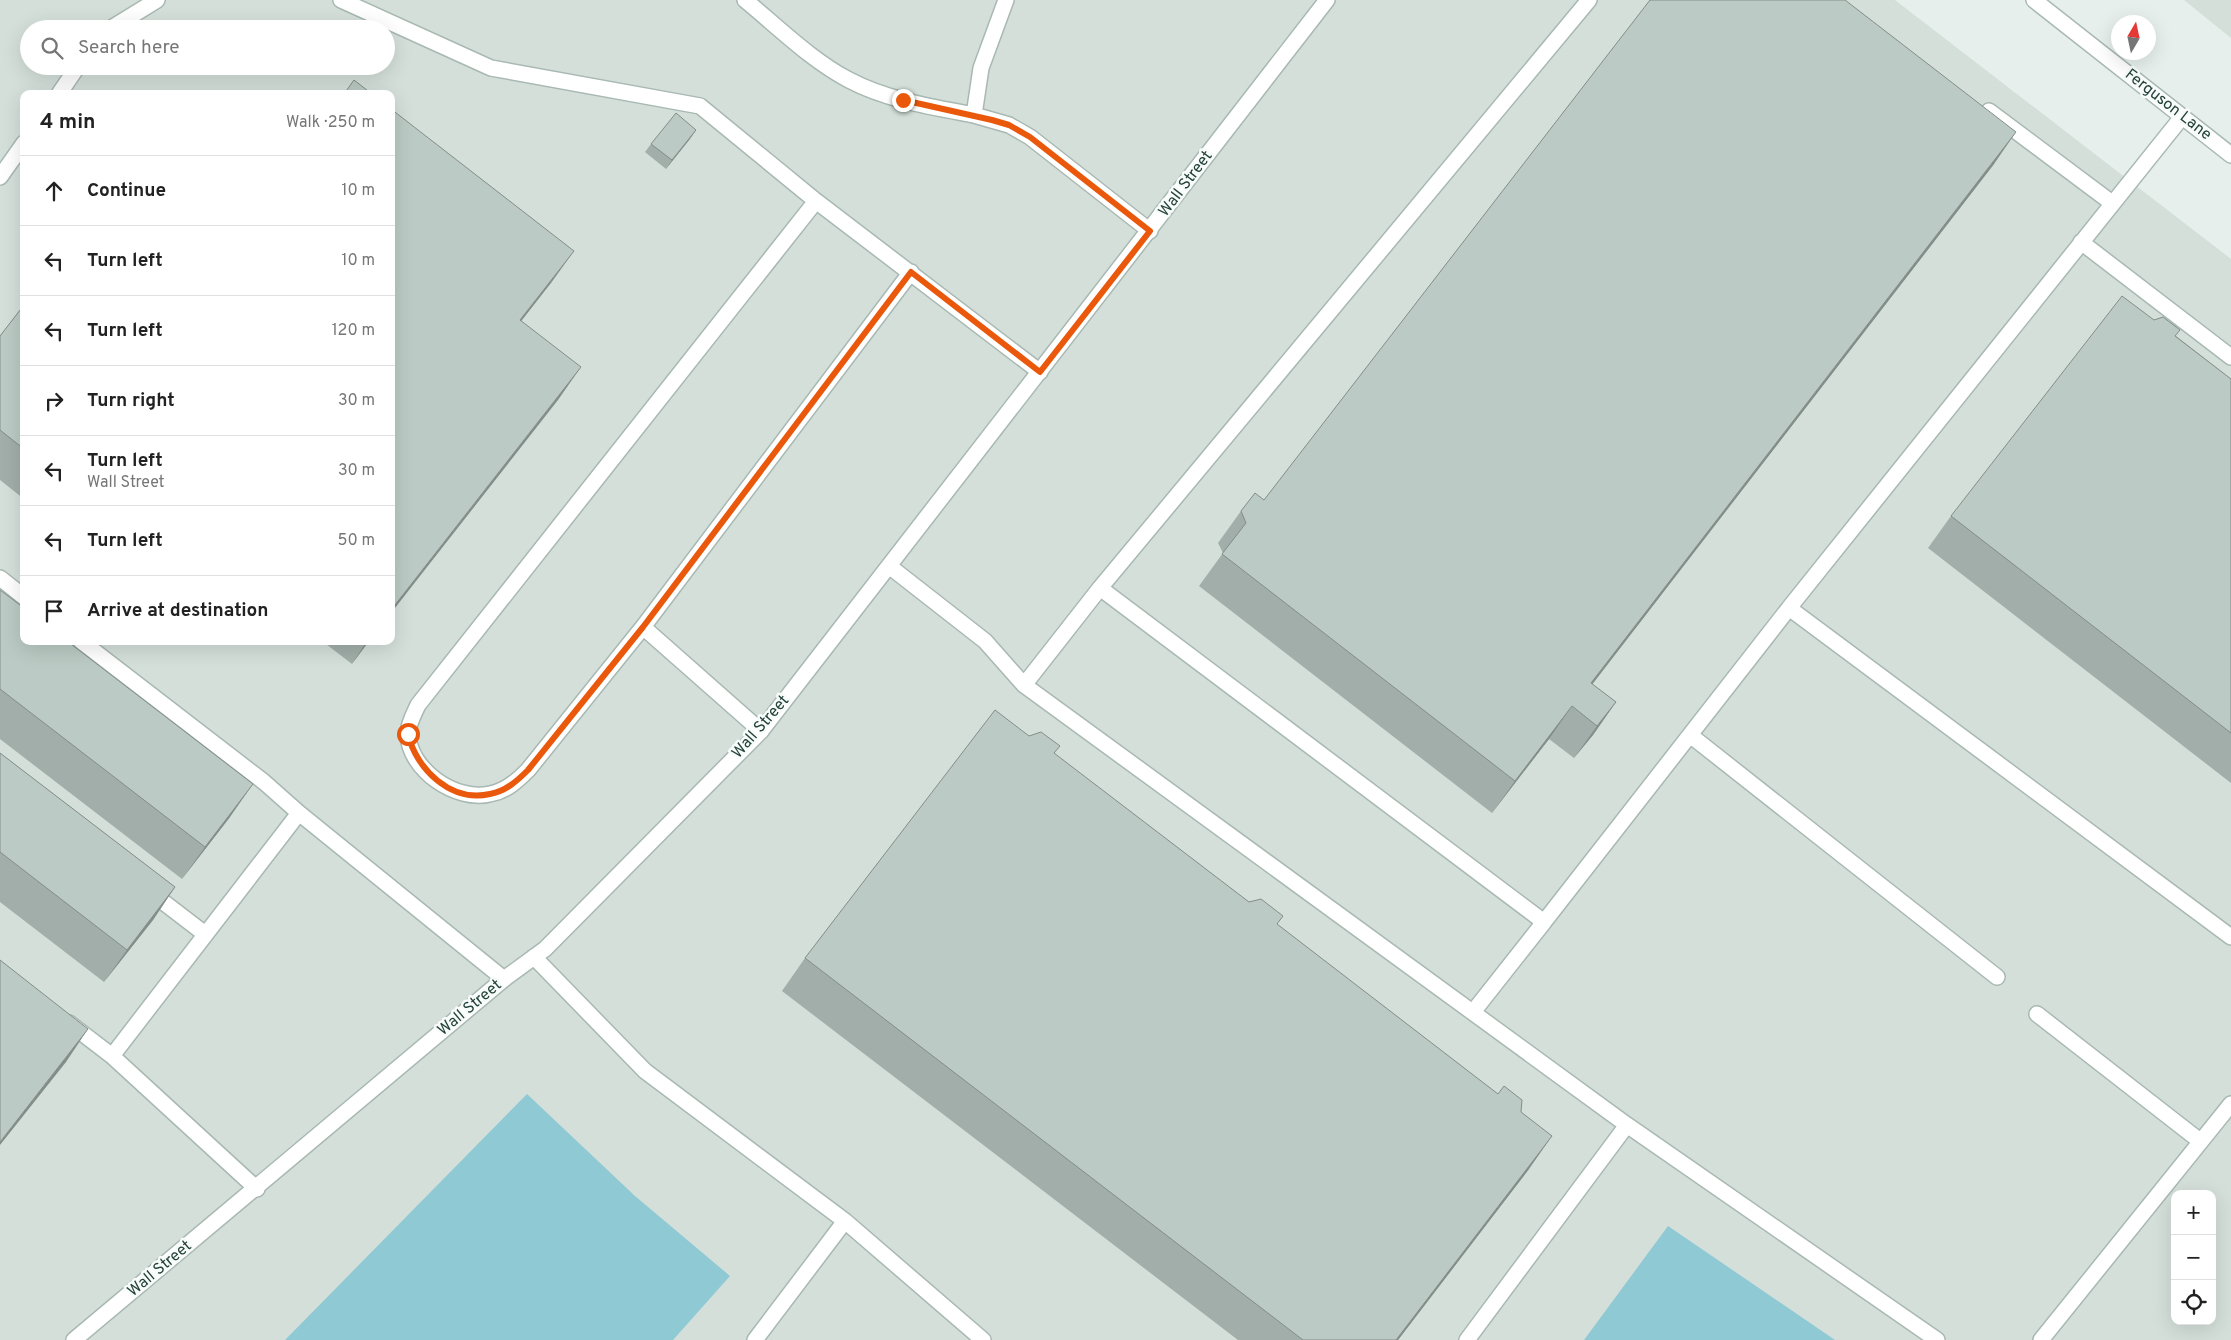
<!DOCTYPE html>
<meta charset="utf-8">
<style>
:root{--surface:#fff;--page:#f2f2f2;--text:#222;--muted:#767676;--line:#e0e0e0}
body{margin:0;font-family:Overpass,sans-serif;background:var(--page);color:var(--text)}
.controls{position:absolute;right:15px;bottom:15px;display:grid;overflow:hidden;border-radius:10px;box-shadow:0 5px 20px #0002}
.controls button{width:45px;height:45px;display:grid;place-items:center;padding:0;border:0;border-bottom:1px solid var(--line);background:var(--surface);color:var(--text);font:25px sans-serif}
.compass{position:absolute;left:2111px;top:15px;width:45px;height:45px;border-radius:50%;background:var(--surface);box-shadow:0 5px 20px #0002;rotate:9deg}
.stop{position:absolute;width:15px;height:15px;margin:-11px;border:4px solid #ea580c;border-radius:50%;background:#fff}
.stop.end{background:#ea580c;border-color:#fff;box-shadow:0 1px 5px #0008}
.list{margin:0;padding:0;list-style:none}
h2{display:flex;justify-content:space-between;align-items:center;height:65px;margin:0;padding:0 20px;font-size:21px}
h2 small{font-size:16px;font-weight:400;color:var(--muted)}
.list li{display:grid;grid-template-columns:32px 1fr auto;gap:15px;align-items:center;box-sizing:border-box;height:70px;padding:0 20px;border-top:1px solid var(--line)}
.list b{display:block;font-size:19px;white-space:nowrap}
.list p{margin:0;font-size:16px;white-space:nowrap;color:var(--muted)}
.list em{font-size:16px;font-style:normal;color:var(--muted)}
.icon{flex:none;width:28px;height:28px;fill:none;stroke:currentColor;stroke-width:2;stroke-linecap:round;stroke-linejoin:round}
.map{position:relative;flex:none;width:2231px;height:1340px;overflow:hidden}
.search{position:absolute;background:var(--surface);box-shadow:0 5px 20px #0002;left:20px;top:20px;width:375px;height:55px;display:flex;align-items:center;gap:12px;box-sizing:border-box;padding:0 18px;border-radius:28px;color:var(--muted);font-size:19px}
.panel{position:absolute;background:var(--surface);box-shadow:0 5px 20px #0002;left:20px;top:90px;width:375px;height:555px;border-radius:10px}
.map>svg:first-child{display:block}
</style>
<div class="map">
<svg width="2231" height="1340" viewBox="0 0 2231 1340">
<rect width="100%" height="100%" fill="#e6efeb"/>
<!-- built -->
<path fill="#d4dfda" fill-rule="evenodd" d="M 0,0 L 1895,0 L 2231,259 L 2231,1340 L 0,1340 ZM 29,29 L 386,29 L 386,66 L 29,66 ZM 24,94 L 391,94 L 391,641 L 24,641 ZM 2175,1194 L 2212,1194 L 2212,1321 L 2175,1321 Z
M 2184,0 L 2231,0 L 2231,38 Z"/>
<!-- water -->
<path fill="#8ec9d4" d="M 527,1094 L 635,1196 L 730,1276 L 673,1340 L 285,1340 Z
M 1668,1226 L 1835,1340 L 1584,1340 Z"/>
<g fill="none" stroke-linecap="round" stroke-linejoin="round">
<!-- service casing -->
<g stroke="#a8b8b2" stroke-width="18">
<path id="service" d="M 341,0 L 491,68 L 700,106 L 816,201
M 745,0 C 778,27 811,60 849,80 C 887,100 932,107 974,115
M 1006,0 L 981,68 L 974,115 L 1009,125 L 1030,137 L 1150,231
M 110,29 L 157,0
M 59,94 L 78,66
M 1989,111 L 2112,203
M 2182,117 L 1789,608 L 2231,937
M 0,177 L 24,143
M 2081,242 L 2231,357
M 911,272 L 643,627 L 528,770 C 517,781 506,791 490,794 C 456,802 409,770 408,734 C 408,724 414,714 418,705 L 816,201 L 1040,372
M 889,566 L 985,641 L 1024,685 L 1627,1125 L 1467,1340
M 0,578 L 24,597
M 1100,588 L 1544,922 L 1789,608
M 643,627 L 761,731
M 81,641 L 264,782 L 299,813 L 504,979
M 1024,685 L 1100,588 L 1589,0
M 1690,735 L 1997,977
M 149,891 L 205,934
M 534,957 L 645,1071 L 845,1221 L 983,1340
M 1473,1012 L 1544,922
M 2037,1014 L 2200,1141
M 69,1023 L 112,1056 L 257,1189
M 112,1056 L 299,813
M 1627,1125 L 1937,1340
M 755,1340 L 845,1221
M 2041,1340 L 2231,1104"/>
</g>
<!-- minor casing -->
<g stroke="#a8b8b2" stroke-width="18">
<path id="minor" d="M 74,1340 L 504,979 L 545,949 L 761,731 L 1327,0"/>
</g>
<!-- tertiary casing -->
<g stroke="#a8b8b2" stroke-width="18">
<path id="tertiary" d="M 2034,0 L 2231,155"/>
</g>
<!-- service -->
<use href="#service" stroke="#fff" stroke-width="15"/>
<!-- minor -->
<use href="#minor" stroke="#fff" stroke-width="15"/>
<!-- tertiary -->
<use href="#tertiary" stroke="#fff" stroke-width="15"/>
</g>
<!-- wall -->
<path fill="#a1aea9" d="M 696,130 L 666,169 L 645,152 L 651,144 Z
M 1994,164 L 1592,684 L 1616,702 L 1593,735 L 1574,758 L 1549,739 L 1492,813 L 1199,586 L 1223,553 L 1218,543 L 1241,511 Z
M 24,305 L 24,499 L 0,480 L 0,336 Z
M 2154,320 L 2176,336 L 2231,379 L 2231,783 L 1928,548 L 1951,516 Z
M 0,590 L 230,817 L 182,879 L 0,739 Z
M 322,641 L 369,641 L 352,664 Z
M 1029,736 L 1054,754 L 1521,1112 L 1529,1169 L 1398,1340 L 1238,1340 L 782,991 L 805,958 Z
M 0,753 L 175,887 L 153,920 L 104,982 L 0,902 Z"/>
<!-- shaded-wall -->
<path fill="#838d89" d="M 696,130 L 690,139 L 666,169 L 672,160 Z
M 2016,132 L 1994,164 L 1574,708 L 1591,683 Z
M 574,251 L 551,283 L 497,352 L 520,320 Z
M 581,367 L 558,400 L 391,613 L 391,610 Z
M 367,641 L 369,641 L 352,664 Z
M 1616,702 L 1593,735 L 1574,758 L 1597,726 Z
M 1572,706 L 1549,739 L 1492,813 L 1515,781 Z
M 253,784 L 230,817 L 182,879 L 205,847 Z
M 175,887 L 153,920 L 104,982 L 127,950 Z
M 88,1029 L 66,1062 L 0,1145 L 0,1142 Z
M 1552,1136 L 1529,1169 L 1398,1340 L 1396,1340 Z"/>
<!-- building -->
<path fill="#bbcac4" stroke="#838d89" d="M 1650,0 L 1845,0 L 2016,132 L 1591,683 L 1616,702 L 1597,726 L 1572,706 L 1515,781 L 1222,554 L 1246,523 L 1241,511 L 1255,493 L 1264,500 Z
M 354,80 L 372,94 L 344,94 Z
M 391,109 L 574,251 L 520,320 L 581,367 L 391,610 Z
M 676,113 L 696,130 L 672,160 L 651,144 Z
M 2122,296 L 2154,320 L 2163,317 L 2180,330 L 2175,336 L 2231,379 L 2231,733 L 1951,516 Z
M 24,305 L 24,449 L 0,430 L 0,336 Z
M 0,590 L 24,608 L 24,641 L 67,641 L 253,784 L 205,847 L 0,689 Z
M 995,710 L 1029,736 L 1041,732 L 1060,746 L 1054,753 L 1249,902 L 1261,899 L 1283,916 L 1277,924 L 1498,1094 L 1504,1086 L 1522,1100 L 1521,1112 L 1552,1136 L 1396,1340 L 1303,1340 L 805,958 Z
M 0,753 L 175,887 L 127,950 L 0,852 Z
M 0,960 L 88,1029 L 0,1142 Z"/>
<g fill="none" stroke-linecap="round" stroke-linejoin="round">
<!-- route -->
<path stroke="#ea580c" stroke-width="6" d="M 408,734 C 416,769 451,803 490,794 C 506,791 517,781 528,770 L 643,627 L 911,272 L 1040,372 L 1150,231 L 1030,137 L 1009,125 L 992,120 L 903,100"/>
</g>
<g text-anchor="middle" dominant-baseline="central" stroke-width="5" stroke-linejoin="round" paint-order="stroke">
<!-- street labels -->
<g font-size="16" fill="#24423a" stroke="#f7fbf9">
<text transform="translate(2168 105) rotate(38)">Ferguson Lane</text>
<text transform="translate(1186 184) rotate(-53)">Wall Street</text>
<text transform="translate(761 727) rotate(-49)">Wall Street</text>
<text transform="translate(470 1008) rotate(-40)">Wall Street</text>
<text transform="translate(160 1269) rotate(-40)">Wall Street</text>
</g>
</g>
</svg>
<div class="controls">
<button>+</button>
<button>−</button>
<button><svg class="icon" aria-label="locate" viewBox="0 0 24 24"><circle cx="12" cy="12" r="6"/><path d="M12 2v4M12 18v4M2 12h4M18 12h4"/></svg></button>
</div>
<svg class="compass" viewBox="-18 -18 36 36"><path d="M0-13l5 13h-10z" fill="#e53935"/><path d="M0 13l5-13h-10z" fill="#767676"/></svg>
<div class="stop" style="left:408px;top:734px"></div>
<div class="stop end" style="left:903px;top:100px"></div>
<div class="search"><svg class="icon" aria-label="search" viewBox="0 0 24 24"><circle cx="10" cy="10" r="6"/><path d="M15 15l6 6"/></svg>Search here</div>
<section class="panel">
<h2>4 min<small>Walk · 250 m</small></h2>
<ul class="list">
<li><svg class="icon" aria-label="ahead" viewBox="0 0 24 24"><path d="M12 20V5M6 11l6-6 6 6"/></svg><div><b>Continue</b></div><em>10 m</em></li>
<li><svg class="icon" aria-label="left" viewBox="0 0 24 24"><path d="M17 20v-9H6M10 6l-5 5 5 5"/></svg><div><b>Turn left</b></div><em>10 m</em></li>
<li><svg class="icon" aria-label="left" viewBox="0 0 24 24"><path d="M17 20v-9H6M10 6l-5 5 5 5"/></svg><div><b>Turn left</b></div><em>120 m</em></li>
<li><svg class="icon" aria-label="right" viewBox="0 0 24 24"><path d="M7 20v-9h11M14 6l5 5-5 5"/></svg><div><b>Turn right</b></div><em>30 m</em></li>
<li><svg class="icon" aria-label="left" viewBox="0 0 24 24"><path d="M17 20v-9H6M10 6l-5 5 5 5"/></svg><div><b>Turn left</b><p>Wall Street</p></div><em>30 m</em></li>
<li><svg class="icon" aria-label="left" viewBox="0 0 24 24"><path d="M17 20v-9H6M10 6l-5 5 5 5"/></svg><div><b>Turn left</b></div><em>50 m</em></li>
<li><svg class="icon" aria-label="arrive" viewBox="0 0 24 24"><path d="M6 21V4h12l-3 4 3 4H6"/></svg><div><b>Arrive at destination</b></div></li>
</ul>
</section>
</div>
